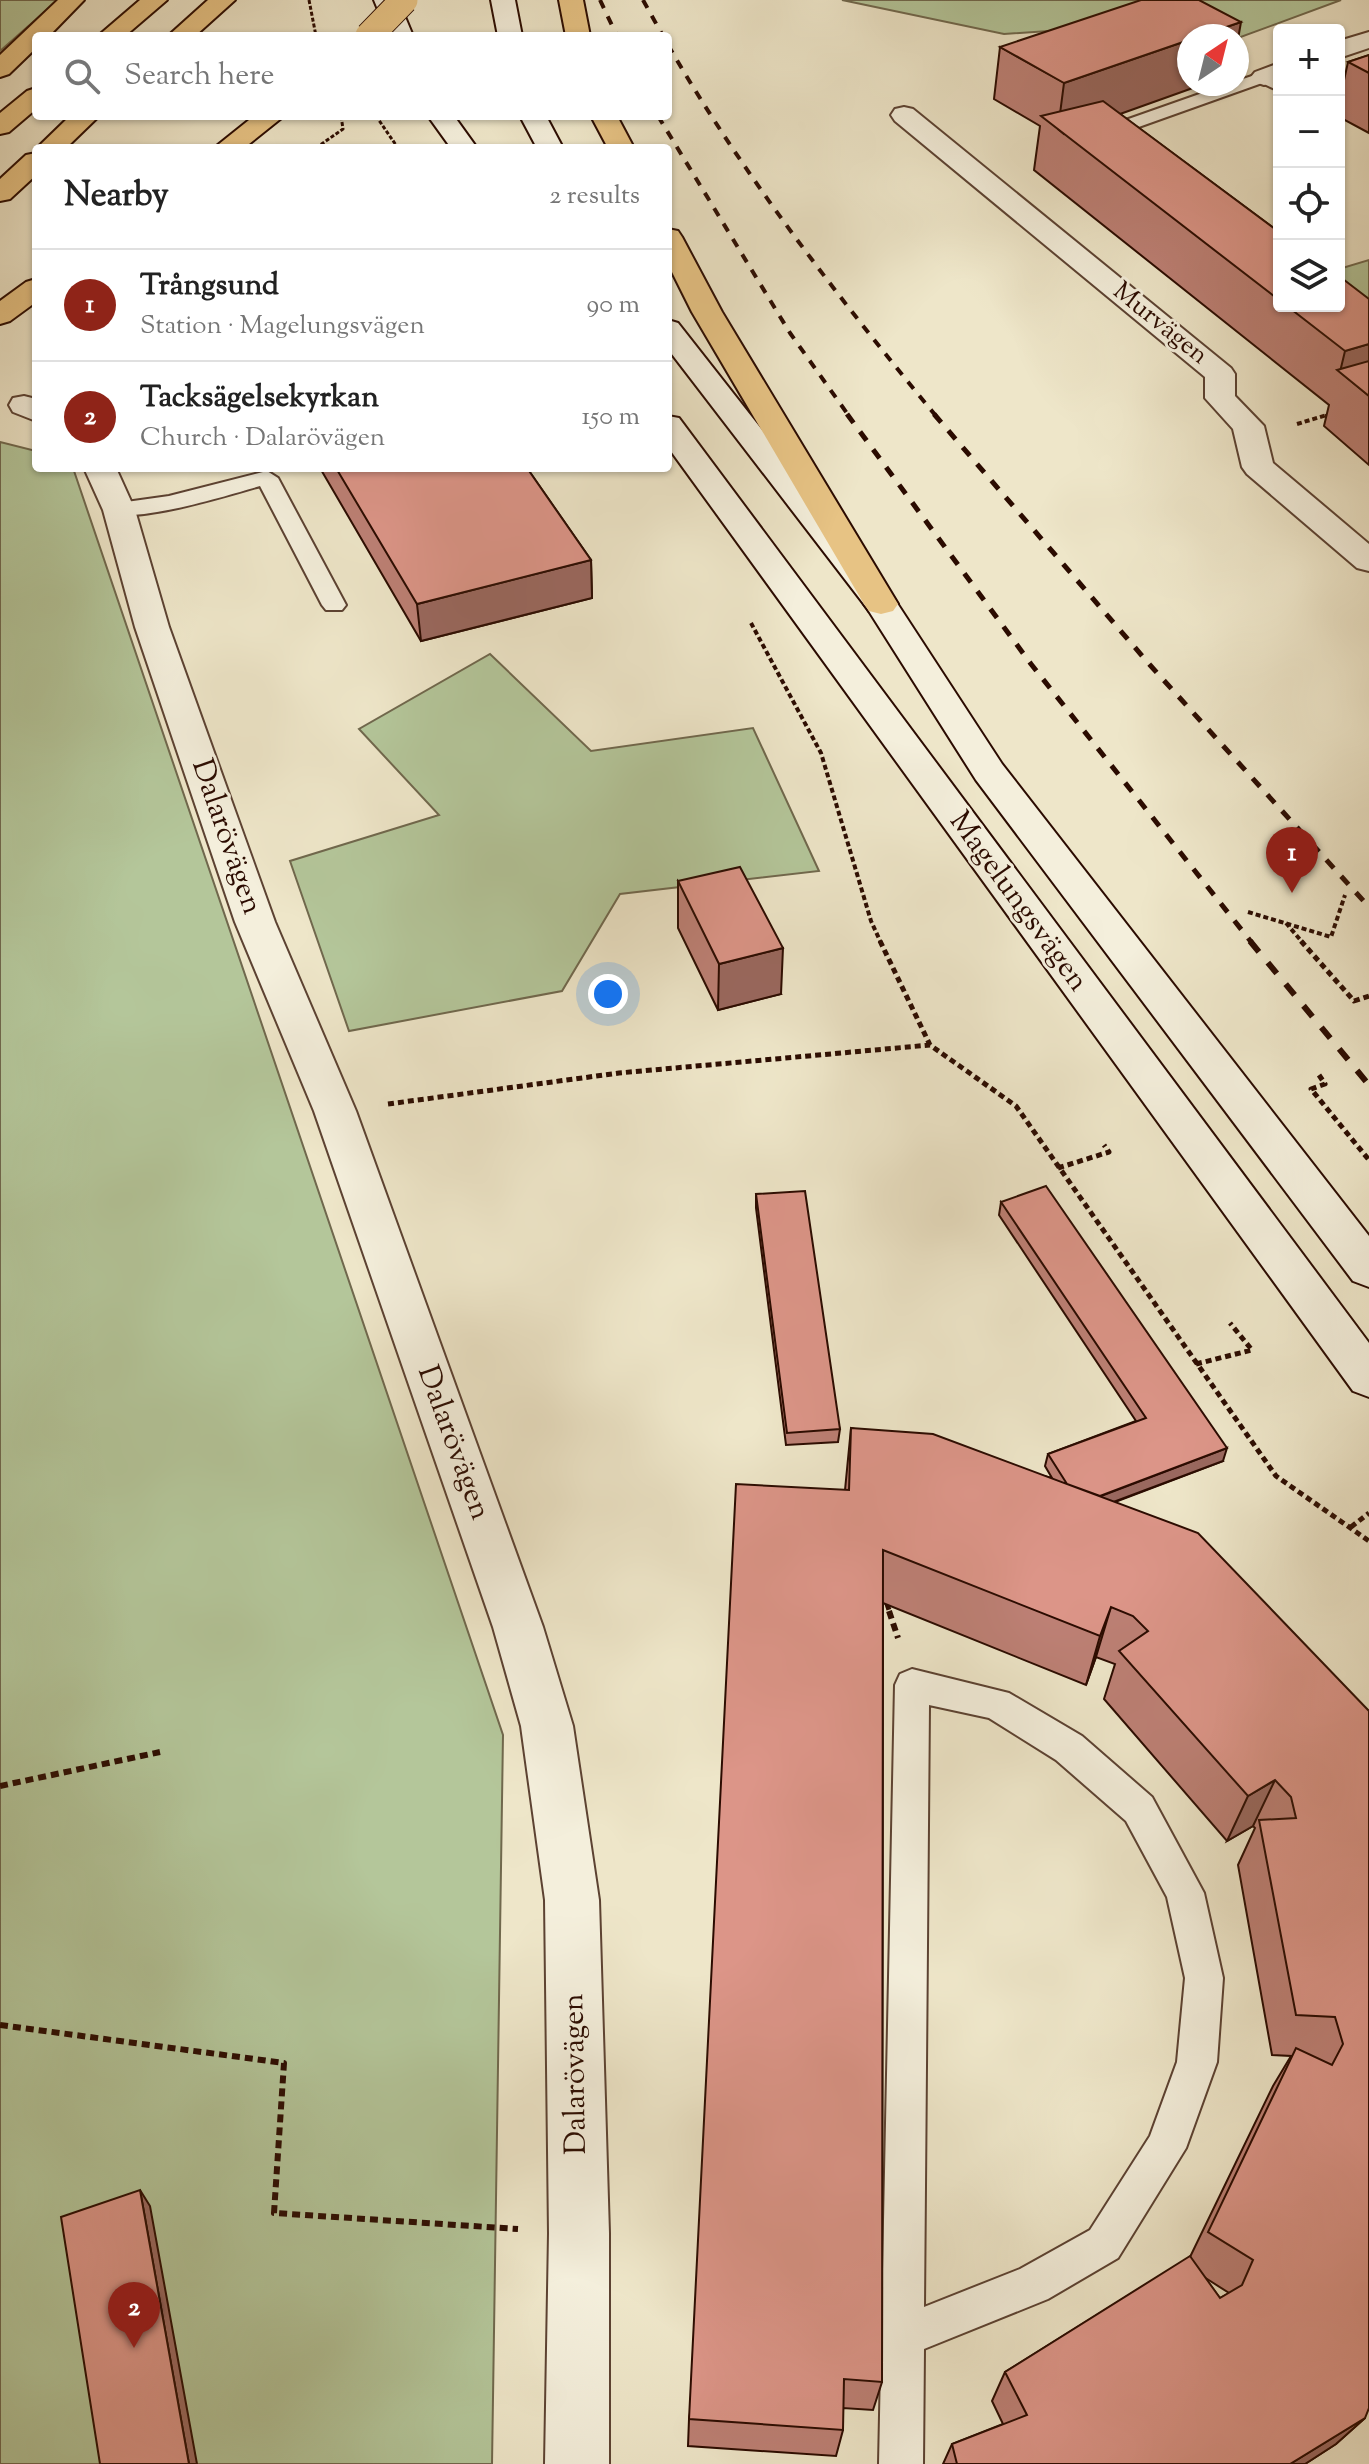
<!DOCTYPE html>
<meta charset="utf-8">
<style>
:root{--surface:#fff;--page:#f2f2f2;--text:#222;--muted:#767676;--line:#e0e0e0;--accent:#8f2418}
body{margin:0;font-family:"Sorts Mill Goudy",serif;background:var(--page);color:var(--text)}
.controls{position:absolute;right:24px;top:24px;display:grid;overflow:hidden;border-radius:8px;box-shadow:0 2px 6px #0004}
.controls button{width:72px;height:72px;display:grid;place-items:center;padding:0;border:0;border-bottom:2px solid var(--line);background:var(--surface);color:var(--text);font:40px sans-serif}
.compass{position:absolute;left:1177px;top:24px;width:72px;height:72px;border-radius:50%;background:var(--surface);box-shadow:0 2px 6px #0004;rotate:35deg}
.you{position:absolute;left:608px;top:994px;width:28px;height:28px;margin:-20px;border:6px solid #fff;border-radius:50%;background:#1a73e8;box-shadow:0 0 0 12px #1a73e833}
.badge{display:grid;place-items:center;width:52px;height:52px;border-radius:50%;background:var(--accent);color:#fff;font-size:26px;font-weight:700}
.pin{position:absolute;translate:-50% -66px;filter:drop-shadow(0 2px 4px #0008)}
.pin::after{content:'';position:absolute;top:42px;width:28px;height:24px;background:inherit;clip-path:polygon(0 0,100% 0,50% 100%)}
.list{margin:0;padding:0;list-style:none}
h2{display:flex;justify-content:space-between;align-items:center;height:104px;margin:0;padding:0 32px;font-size:34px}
h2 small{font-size:26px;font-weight:400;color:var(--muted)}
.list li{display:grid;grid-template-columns:52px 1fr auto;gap:24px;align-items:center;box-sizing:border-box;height:112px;padding:0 32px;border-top:2px solid var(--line)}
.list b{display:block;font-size:30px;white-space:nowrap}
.list p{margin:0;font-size:26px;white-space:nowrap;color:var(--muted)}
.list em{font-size:26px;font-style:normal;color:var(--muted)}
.icon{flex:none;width:44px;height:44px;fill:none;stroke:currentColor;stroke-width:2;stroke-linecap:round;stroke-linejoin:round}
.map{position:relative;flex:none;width:1369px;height:2464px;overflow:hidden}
.search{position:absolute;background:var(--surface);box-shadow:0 2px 6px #0004;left:32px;top:32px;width:640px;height:88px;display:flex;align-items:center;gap:20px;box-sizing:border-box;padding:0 28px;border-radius:8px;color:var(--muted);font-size:30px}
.panel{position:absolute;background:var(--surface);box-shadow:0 2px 6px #0004;left:32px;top:144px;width:640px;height:328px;border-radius:8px}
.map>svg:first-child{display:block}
</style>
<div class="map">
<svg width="1369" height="2464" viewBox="0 0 1369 2464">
<rect width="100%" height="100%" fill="#eee6c9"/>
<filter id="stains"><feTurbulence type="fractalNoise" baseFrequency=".0025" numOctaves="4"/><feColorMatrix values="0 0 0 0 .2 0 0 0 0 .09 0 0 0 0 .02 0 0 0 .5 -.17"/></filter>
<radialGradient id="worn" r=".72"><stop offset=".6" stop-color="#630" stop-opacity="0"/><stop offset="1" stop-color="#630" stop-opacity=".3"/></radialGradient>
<!-- green -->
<path fill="#b4c69a" stroke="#70684d" stroke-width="2" d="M 0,0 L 58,0 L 0,51 Z
M 842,0 L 1341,0 L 1238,38 L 1195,21 L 1004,34 Z
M 1369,260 L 1369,318 L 1339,297 L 1339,269 Z
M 0,442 L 36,451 L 36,468 L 73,468 L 503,1735 L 492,2464 L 0,2464 Z
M 490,654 L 591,751 L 753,728 L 819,871 L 620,894 L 562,991 L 349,1031 L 290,861 L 439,815 L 359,729 Z"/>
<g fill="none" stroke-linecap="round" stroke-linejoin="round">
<!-- lane casing -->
<g stroke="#5c4232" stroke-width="4">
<path id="lane" d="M 1264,72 L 1279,79 L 1279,91 L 1262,83 L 1119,134 L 1125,147 L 1122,151 L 1110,151 L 1100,132 L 1103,128 L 1228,84 L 1237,84 L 1237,81 Z
M 267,471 L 278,478 L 346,605 L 342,610 L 326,610 L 322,605 L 260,486 C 236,493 123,528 108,510 L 119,503 L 169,496 Z
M 912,1669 L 1009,1693 L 1082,1736 L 1152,1797 L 1204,1893 L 1223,1978 L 1217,2062 L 1186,2148 L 1118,2258 L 1048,2299 L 924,2349 L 923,2464 L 879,2464 L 895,1685 L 900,1674 ZM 929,1705 L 989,1718 L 1056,1760 L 1126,1821 L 1167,1897 L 1185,1978 L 1177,2062 L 1150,2136 L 1090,2230 L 1020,2269 L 924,2307 Z"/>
</g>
<!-- street casing -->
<g stroke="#5c4232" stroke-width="4">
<path id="street" d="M 1369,32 L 1369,48 L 1339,58 L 1339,41 Z
M 1279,63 L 1279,80 L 1264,85 L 1255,82 L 1251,77 L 1255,72 Z
M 904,107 L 913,109 L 1231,368 L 1235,374 L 1235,396 L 1264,426 L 1273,463 L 1369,544 L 1369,571 L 1357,568 L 1247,474 L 1242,467 L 1233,429 L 1205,398 L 1205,377 L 895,121 L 891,115 L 895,109 Z
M 24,396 L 36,399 L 36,421 L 13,412 L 9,405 L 13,398 Z
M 84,468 L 116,468 L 135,510 L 169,627 L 275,922 L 356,1111 L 543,1627 L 573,1726 L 599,1900 L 609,2233 L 609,2464 L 545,2464 L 549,2233 L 545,1900 L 521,1726 L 493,1627 L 314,1111 L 235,922 L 135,627 L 103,510 Z"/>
</g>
<!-- secondary casing -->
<g stroke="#2b0b00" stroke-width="4">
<path id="secondary" d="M 374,0 L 398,0 L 413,36 L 389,36 Z
M 491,0 L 515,0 L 522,36 L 498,36 Z
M 428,116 L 454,116 L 477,148 L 451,148 Z
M 520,116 L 546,116 L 563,148 L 537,148 Z
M 668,320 L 678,323 L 893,597 L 1002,764 L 1369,1236 L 1369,1287 L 1353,1281 L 976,780 L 867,608 L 668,349 Z
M 668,416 L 679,418 L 1369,1343 L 1369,1397 L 1353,1391 L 668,447 Z"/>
</g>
<!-- highway casing -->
<g stroke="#2b0b00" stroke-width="4">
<path id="highway" d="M 58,0 L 84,0 L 49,36 L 36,36 L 36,48 L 9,74 L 0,77 L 0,55 Z
M 140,0 L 167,0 L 125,36 L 98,36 Z
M 208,0 L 235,0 L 195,36 L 168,36 Z
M 559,0 L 583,0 L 590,36 L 566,36 Z
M 36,88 L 36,109 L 9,132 L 0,134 L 0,113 L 27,91 Z
M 70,116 L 99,116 L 66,148 L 37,148 Z
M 254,116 L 284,116 L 244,148 L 214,148 Z
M 591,116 L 617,116 L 634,148 L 608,148 Z
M 36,153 L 36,175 L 10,199 L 0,201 L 0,179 L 26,155 Z
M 668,229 L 678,231 L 682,237 L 722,312 L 898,604 L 893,611 L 881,614 L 869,611 L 864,604 L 692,312 L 668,264 Z
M 36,279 L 36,302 L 10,321 L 0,324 L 0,301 L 26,282 Z"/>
</g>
<!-- path-far3 -->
<path stroke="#2b0b00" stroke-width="3" stroke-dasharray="4 2" stroke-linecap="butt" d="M 309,0 L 316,36
M 376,116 L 398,148
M 316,148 L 343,129 L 341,116
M 1325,416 L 1330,414"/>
<!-- path-far2 -->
<path stroke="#2b0b00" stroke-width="4" stroke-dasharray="5 3" stroke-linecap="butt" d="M 1297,424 L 1330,414
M 751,623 L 821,753 L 871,921 L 881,943
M 1248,912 L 1331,937 L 1345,895
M 1286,923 L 1303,943"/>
<!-- path-far1 -->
<path stroke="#2b0b00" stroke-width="5" stroke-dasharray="6 4" stroke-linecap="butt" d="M 880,941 L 930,1045 L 1016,1106 L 1276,1476 L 1369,1541
M 1301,941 L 1354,1001 L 1369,996
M 1319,1075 L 1325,1084 L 1311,1089 L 1369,1160
M 388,1104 L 619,1073 L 930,1045
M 1058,1168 L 1109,1152 L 1104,1145
M 1196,1364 L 1252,1350 L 1230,1323
M 1351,1527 L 1369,1513
M 887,1604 L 890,1613"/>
<!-- path -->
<path stroke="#2b0b00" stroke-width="6" stroke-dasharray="8 5" stroke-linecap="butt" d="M 889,1611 L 898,1638
M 0,1786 L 160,1752
M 0,2025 L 284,2063 L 274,2213 L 518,2229"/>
<!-- lane -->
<use href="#lane" fill="#f4efdc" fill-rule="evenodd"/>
<!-- street -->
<use href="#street" fill="#f4efdc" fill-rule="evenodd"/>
<!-- secondary -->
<use href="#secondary" fill="#f4efdc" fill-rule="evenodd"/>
<!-- highway -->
<use href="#highway" fill="#e7c384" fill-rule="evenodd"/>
<!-- rail-far2 -->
<path stroke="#2b0b00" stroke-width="4" stroke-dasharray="9 9" stroke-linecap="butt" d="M 600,0 L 617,36
M 643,0 L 663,36
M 668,45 C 745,178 838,297 936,416
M 658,116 L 790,333 L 849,416"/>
<!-- rail-far1 -->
<path stroke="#2b0b00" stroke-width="5" stroke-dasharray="11 11" stroke-linecap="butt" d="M 847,414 L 1031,664 L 1252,943
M 934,414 L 1150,665 L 1369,907"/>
<!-- rail -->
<path stroke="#2b0b00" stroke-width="6" stroke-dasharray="14 14" stroke-linecap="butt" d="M 1250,941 L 1369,1085"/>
<!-- highway-bridge casing -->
<g stroke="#2b0b00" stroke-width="29" stroke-linecap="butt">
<path id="highway-bridge" d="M 369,36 L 404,0"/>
</g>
<!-- highway-bridge -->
<use href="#highway-bridge" stroke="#e7c384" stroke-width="27"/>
</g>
<!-- wall -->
<path fill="#bd8075" stroke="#2b0b00" stroke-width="2" fill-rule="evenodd" d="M 1000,47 L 1120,114 L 1279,232 L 1279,306 L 1339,306 L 1369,299 L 1369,465 L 1324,426 L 1329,405 L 1034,170 L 1040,126 L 994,99 Z
M 1369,55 L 1369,133 L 1339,117 L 1339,103 L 1348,62 Z
M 320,468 L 527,468 L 591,560 L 592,598 L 421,641 Z
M 678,881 L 781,994 L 718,1010 L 678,928 Z
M 756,1194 L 840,1429 L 838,1442 L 786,1445 L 756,1208 Z
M 1001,1202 L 1223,1461 L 1115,1502 L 1369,1711 L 1365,2418 L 1336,2444 L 1305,2464 L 943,2464 L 952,2444 L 1003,2424 L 992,2401 L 1005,2372 L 1190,2257 L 1273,2086 L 1291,2056 L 1272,2055 L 1238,1865 L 1255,1828 L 1253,1826 L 1227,1841 L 1104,1699 L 1115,1664 L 1096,1657 L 1086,1685 L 883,1603 L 882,2382 L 873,2410 L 843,2408 L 843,2430 L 836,2456 L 688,2446 L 689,2419 L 845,1490 L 851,1428 L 1052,1478 L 1045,1466 L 1048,1454 L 1136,1421 L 999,1215 ZM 1204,2277 L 1229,2293 L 1220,2298 Z"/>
<!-- shaded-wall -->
<path fill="#9a685f" stroke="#2b0b00" stroke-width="2" d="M 1241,22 L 1237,45 L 1237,36 L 1200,36 Z
M 1189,40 L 1189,84 L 1204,84 L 1064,134 L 1058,129 L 1064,83 Z
M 1369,344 L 1369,396 L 1340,372 L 1345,351 Z
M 591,560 L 592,598 L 421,641 L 417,604 Z
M 783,948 L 781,994 L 718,1010 L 719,964 Z
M 1227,1448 L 1223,1461 L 1076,1516 L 1080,1504 Z
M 1111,1607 L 1096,1657 L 1086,1685 L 1100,1636 Z
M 1275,1780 L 1253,1826 L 1227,1841 L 1248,1796 Z
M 140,2190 L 150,2206 L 197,2464 L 189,2464 Z
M 1365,2418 L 1336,2444 L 1305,2464 L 1290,2464 Z"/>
<!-- building -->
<path fill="#dc9588" stroke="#2b0b00" stroke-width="2" d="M 1141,0 L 1199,0 L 1241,22 L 1200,36 L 1189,36 L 1189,40 L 1064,83 L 1000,47 Z
M 1369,55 L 1369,73 L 1348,62 Z
M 1103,101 L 1279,232 L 1279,300 L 1041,116 Z
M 1339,276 L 1369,299 L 1369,344 L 1345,351 L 1287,306 L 1339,306 Z
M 1369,361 L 1369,396 L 1337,370 Z
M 336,468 L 527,468 L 591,560 L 417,604 Z
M 740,867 L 783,948 L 719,964 L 678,881 Z
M 1046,1186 L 1227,1448 L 1100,1496 L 1067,1484 L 1048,1454 L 1146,1418 L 1001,1202 Z
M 805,1191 L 840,1429 L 787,1433 L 756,1194 Z
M 851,1428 L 933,1434 L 1198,1533 L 1369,1711 L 1369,2408 L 1365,2418 L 1290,2464 L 957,2464 L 952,2444 L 1027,2415 L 1005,2372 L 1190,2256 L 1220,2298 L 1242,2285 L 1253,2260 L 1208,2232 L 1296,2048 L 1332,2065 L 1343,2044 L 1335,2017 L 1296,2015 L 1259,1820 L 1296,1818 L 1291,1797 L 1275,1780 L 1248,1796 L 1119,1651 L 1148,1631 L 1133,1616 L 1111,1607 L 1100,1636 L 883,1550 L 882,2382 L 844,2379 L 843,2430 L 689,2419 L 736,1484 L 849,1490 Z
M 140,2190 L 189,2464 L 100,2464 L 61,2217 Z"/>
<g text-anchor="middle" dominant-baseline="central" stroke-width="6" stroke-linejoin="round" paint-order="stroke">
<!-- far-street labels -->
<g font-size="26" fill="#2b0b00" stroke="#f4efdc">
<text transform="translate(1160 324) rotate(39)">Murvägen</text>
</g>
<!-- street labels -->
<g font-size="30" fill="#2b0b00" stroke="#f4efdc">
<text transform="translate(226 837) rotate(71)">Dalarövägen</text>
<text transform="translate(1018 902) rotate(54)">Magelungsvägen</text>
<text transform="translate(453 1443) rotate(70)">Dalarövägen</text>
<text transform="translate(576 2074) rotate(-91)">Dalarövägen</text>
</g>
</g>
<rect width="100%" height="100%" filter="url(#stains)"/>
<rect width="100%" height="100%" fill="url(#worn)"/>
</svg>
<div class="controls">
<button>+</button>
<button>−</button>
<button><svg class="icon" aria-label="locate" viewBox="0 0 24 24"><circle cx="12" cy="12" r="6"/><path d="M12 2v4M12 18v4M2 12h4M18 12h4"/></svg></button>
<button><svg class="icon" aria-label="layers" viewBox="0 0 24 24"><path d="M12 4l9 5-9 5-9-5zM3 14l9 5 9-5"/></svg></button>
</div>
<svg class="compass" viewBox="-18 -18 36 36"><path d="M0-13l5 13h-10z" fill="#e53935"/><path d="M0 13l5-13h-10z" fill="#767676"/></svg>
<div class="you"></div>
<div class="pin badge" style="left:1292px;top:893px">1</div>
<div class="pin badge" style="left:134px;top:2348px">2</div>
<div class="search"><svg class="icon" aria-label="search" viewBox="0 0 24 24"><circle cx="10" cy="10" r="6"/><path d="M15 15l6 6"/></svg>Search here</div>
<section class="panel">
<h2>Nearby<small>2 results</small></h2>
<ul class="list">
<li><span class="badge">1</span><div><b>Trångsund</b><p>Station · Magelungsvägen</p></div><em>90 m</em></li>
<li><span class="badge">2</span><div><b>Tacksägelsekyrkan</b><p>Church · Dalarövägen</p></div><em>150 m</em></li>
</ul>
</section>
</div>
